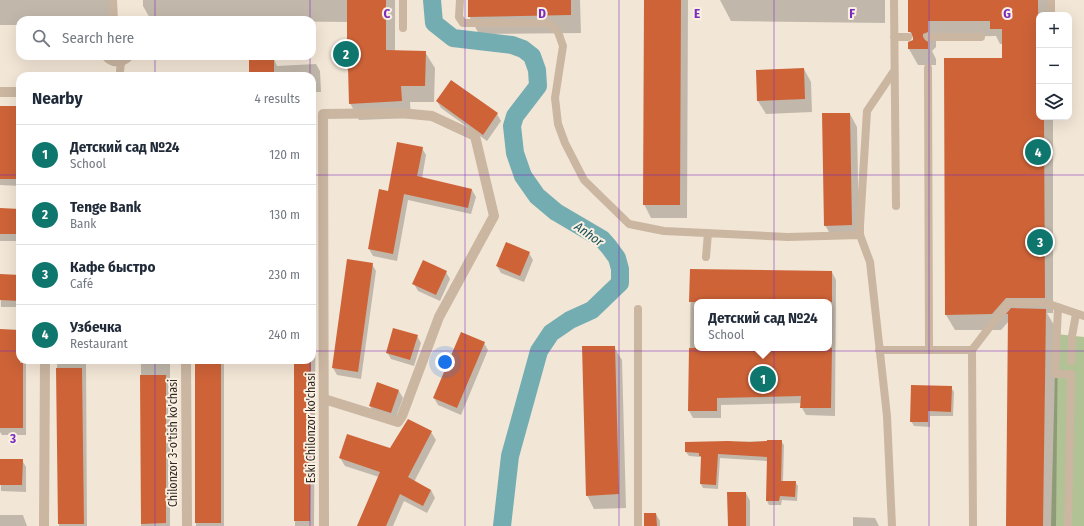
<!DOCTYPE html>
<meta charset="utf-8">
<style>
:root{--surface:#fff;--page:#f2f2f3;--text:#1f2937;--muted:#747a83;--line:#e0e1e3;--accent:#0f766e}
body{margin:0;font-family:"Fira Sans Condensed",sans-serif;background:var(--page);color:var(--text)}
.controls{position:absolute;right:12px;top:12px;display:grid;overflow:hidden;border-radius:8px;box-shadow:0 4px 16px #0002}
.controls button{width:36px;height:36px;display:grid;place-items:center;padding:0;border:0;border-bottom:1px solid var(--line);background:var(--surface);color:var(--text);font:20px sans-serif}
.you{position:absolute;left:445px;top:362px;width:14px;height:14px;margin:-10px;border:3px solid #fff;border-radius:50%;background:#1a73e8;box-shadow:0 0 0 6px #1a73e833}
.badge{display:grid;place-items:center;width:26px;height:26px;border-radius:50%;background:var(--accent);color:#fff;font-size:13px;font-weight:700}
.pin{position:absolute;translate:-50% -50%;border:2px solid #fff;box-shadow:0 1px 4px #0006}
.popup{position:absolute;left:694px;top:299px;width:138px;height:52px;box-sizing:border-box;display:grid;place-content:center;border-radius:8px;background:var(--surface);filter:drop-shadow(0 1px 3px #0005);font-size:13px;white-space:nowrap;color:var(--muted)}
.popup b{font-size:15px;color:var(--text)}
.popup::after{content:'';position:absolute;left:50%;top:100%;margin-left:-8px;border:8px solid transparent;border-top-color:var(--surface)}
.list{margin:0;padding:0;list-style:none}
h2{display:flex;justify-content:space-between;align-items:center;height:52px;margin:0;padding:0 16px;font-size:17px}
h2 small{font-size:13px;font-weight:400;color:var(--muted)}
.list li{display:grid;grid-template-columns:26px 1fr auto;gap:12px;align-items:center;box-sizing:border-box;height:60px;padding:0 16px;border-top:1px solid var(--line)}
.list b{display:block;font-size:15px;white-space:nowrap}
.list p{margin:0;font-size:13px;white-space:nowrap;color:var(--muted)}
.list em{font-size:13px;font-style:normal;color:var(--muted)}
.icon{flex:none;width:22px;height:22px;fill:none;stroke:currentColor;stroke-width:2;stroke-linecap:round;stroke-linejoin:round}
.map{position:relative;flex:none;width:1084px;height:526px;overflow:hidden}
.search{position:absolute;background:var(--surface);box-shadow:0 4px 16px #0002;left:16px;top:16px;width:300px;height:44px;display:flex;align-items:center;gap:10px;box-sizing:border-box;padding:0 14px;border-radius:12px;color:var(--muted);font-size:15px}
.panel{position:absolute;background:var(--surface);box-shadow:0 4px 16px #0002;left:16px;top:72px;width:300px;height:292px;border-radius:12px}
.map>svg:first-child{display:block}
</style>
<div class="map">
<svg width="1084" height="526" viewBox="0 0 1084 526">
<rect width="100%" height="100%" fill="#f2e6d6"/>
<!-- green -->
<path fill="#b1c295" d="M 1056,334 L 1084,337 L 1084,526 L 1051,526 Z"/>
<!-- shadow -->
<path fill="#0003" fill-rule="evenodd" d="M 0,0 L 113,0 L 113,20 L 20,20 L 20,25 L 0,25 Z
M 143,0 L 395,0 L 395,51 L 425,52 L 435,68 L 434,102 L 410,102 L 411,118 L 359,120 L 350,103 L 349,72 L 346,67 L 348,51 L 348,22 L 151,20 L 143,6 Z
M 469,0 L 580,0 L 581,33 L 479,34 L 469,16 Z
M 645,0 L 688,0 L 687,218 L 651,218 L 644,204 Z
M 720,0 L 885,0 L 885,23 L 731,21 Z
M 909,0 L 1047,0 L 1047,15 L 1039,15 L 1039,117 L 1053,117 L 1053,313 L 1047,313 L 1058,332 L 1056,526 L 1007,526 L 1009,321 L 1001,330 L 955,330 L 946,315 L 1003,58 L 1003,44 L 1000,44 L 996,36 L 936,37 L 936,47 L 932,51 L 936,59 L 936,65 L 918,65 L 909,49 L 909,43 L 914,40 L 909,31 Z
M 274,59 L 277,66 L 316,64 L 320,71 L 321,92 L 315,92 L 314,151 L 316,280 L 314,526 L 295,526 L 296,360 L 312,360 L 312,76 L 250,76 Z
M 804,69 L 811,82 L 812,112 L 766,114 L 758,101 Z
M 437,101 L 497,114 L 501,121 L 487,141 L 441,108 Z
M 0,107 L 20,107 L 20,186 L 0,185 Z
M 850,114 L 857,127 L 859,238 L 833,239 L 825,225 Z
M 422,148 L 426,155 L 422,178 L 472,190 L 476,197 L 471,214 L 408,200 L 397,261 L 373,256 L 369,249 L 380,190 L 389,192 Z
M 0,209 L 20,210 L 20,241 L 0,241 Z
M 529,253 L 533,260 L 524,282 L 501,273 L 497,266 Z
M 372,264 L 376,271 L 361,379 L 337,375 L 333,368 Z
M 691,270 L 832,272 L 836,280 L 835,416 L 806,415 L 802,408 L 802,403 L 721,405 L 721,418 L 693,418 L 689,411 ZM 697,302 L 829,302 L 829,348 L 697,348 Z
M 446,272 L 450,279 L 440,301 L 418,291 L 414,284 Z
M 0,275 L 20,276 L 20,307 L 1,307 Z
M 0,330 L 20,331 L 20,360 L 26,360 L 26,435 L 2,435 L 0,432 Z
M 417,336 L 421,343 L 414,366 L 391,359 L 387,352 Z
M 484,343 L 488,350 L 461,415 L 438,405 L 434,398 Z
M 614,347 L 622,360 L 626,508 L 594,509 L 587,495 Z
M 57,360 L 86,360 L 87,526 L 59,526 Z
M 141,360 L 170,360 L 170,526 L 141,526 Z
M 196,360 L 224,360 L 224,526 L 196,526 Z
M 951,387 L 954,392 L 953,416 L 930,416 L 930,427 L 914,426 L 911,421 Z
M 399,391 L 403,398 L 395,420 L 374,413 L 370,406 Z
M 431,432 L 436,440 L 414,482 L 431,490 L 435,498 L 427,513 L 404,501 L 393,526 L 357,526 L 379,477 L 345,466 L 340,458 L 391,449 Z
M 781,441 L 784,445 L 783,482 L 795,482 L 798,486 L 797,501 L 782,500 L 781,505 L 769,505 L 767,501 L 768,461 L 720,458 L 718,489 L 703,488 L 701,484 L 701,457 L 689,456 L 686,452 L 686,443 Z
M 0,460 L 22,460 L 26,467 L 26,492 L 1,491 Z
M 746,493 L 750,501 L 750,526 L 729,526 Z
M 656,514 L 660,521 L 660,526 L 645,526 Z
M 0,515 L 23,515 L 27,526 L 0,526 Z
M 853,517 L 875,518 L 879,526 L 853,526 Z"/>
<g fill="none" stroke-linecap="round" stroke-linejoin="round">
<!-- canal -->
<path stroke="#73acb1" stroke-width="18" d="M 432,0 L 434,23 L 453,38 L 512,45 L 523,49 L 532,56 L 537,70 L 538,86 L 515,116 L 512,126 L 515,153 L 523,176 L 537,196 L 556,212 L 602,239 L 609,247 L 617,258 L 620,269 L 620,283 L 592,310 L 570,320 L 551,333 L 539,351 L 510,456 L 502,526"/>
</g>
<!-- building -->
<path fill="#ce6338" d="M 347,0 L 386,0 L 386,50 L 426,51 L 425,86 L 401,86 L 402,101 L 349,104 L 348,67 L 345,67 L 345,50 L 347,50 Z
M 468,0 L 571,0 L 571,15 L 468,17 Z
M 644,0 L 681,0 L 680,205 L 643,205 Z
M 908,0 L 1038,0 L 1039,117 L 1044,117 L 1045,298 L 1006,298 L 992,314 L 945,315 L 944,58 L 1002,58 L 1002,29 L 990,29 L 990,21 L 928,21 L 928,32 L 923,34 L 923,37 L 928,42 L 928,49 L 908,49 L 908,42 L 913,40 L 913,37 L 911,32 L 908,32 Z
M 274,58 L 274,76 L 249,76 L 249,59 Z
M 804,68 L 805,99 L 757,101 L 756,70 Z
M 451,80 L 498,113 L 483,135 L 436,101 Z
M 0,106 L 20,106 L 20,179 L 0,179 Z
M 822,113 L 850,113 L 852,225 L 824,226 Z
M 397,142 L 423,147 L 417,176 L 472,189 L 468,208 L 404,194 L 393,254 L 368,249 L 379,189 L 388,191 Z
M 0,208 L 20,209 L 20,234 L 0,234 Z
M 506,242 L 530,252 L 520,276 L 496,266 Z
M 347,259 L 373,263 L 358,372 L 332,368 Z
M 423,260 L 447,271 L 436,295 L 412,284 Z
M 690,269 L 832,271 L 832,302 L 689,302 Z
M 0,274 L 20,275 L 20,301 L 0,300 Z
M 1011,308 L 1046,309 L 1043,526 L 1006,526 L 1008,314 L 1006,314 Z
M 393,328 L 418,335 L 410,360 L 386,353 Z
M 0,329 L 20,330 L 20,363 L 23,363 L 23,428 L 0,428 Z
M 461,332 L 485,342 L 457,408 L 433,398 Z
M 582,346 L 615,346 L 619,494 L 586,496 Z
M 689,348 L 832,348 L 831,408 L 800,408 L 801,396 L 717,398 L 717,411 L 688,411 Z
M 195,360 L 221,360 L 221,523 L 195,523 Z
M 294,360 L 311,360 L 310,521 L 294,521 Z
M 56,368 L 82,368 L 84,524 L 58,524 Z
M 140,375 L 166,375 L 166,523 L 141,524 Z
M 377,382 L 399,390 L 391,413 L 369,406 Z
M 911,385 L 952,386 L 951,412 L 928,411 L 928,422 L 910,422 Z
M 408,419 L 432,431 L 408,477 L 431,490 L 423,506 L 400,494 L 386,526 L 357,526 L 380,472 L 339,458 L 347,434 L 390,448 Z
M 767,440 L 782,440 L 781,481 L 796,481 L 795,497 L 780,496 L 779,501 L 766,501 L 767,457 L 718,454 L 716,485 L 700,484 L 701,456 L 699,456 L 699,453 L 685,452 L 685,442 L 728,441 L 750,442 L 767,441 Z
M 0,459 L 23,459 L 22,485 L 0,485 Z
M 727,492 L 746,492 L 746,526 L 728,526 Z
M 644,513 L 656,513 L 657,526 L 644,526 Z"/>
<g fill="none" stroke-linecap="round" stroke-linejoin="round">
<!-- lane -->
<path stroke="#cab6a1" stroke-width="8" d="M 113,0 L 114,20
M 403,0 L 403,28
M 460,0 L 459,17 L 463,23 L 549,23 L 558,32 L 563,46 L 555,98 L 558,124 L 565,143 L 584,180 L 629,224 L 664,231 L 788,237 L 860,235
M 894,0 L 896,206
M 1051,0 L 1051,15
M 894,37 L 908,37
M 928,37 L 981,37
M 105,56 C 112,65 123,64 130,56
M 928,68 L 929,350
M 120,71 L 121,63
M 706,257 L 708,233
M 1058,307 L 1055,374 L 1071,374 L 1068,526
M 638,309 L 638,526
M 879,350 L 972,350
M 1071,361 L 1072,336 L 1076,314
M 892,526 L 887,416 L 870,262 L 860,235 L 860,225 L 867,111 L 894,71
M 973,526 L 972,350 L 1008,303 L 1046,303 L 1084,316"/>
<!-- street -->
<path stroke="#cab6a1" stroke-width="10" d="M 0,92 L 20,92
M 186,360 L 187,526
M 44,526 L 45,360
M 324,526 L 323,114 L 400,113 L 432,116 L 475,136 L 494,216 L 439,317 L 402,416 L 398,422 L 324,399"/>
</g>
<!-- grid -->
<path fill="none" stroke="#7b2cbf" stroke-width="1" stroke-opacity="0.55" d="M 155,0 L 155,20M 310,0 L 310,20M 465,0 L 465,526M 619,0 L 619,526M 774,0 L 774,526M 929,0 L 929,526M 155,56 L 155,76M 310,56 L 310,76M 0,175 L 20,175M 312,175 L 1084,175M 0,351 L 20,351M 312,351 L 1084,351M 155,360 L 155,526M 310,360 L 310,526"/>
<g text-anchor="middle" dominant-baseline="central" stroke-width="4" stroke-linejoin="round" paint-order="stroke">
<!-- street labels -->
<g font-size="12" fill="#342a25" stroke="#faf0e2">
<text transform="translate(311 428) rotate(-90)">Eski Chilonzor ko'chasi</text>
<text transform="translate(173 443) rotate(-90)">Chilonzor 3-o'tish ko'chasi</text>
</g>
<!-- water labels -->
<g font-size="13" font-style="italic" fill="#185158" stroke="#faf0e2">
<text transform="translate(589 234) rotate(35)">Anhor</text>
</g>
</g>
<g font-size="13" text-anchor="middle" font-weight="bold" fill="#7b2cbf" stroke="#faf0e2" stroke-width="4" stroke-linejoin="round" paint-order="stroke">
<text x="387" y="18">C</text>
<text x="542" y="18">D</text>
<text x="697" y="18">E</text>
<text x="852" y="18">F</text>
<text x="1007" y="18">G</text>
<text x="13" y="443">3</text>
</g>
</svg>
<div class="controls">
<button>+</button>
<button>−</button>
<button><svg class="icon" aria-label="layers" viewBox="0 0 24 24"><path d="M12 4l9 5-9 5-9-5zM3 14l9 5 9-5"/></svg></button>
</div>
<div class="you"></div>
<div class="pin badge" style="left:763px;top:379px">1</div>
<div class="popup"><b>Детский сад №24</b>School</div>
<div class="pin badge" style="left:346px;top:54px">2</div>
<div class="pin badge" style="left:1040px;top:242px">3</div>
<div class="pin badge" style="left:1038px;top:152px">4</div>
<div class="search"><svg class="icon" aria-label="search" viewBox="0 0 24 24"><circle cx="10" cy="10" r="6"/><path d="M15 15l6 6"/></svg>Search here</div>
<section class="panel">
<h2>Nearby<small>4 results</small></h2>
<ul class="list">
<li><span class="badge">1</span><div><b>Детский сад №24</b><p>School</p></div><em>120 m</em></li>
<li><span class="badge">2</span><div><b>Tenge Bank</b><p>Bank</p></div><em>130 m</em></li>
<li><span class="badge">3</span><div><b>Кафе быстро</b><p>Café</p></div><em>230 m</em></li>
<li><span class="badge">4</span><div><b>Узбечка</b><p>Restaurant</p></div><em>240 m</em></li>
</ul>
</section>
</div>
